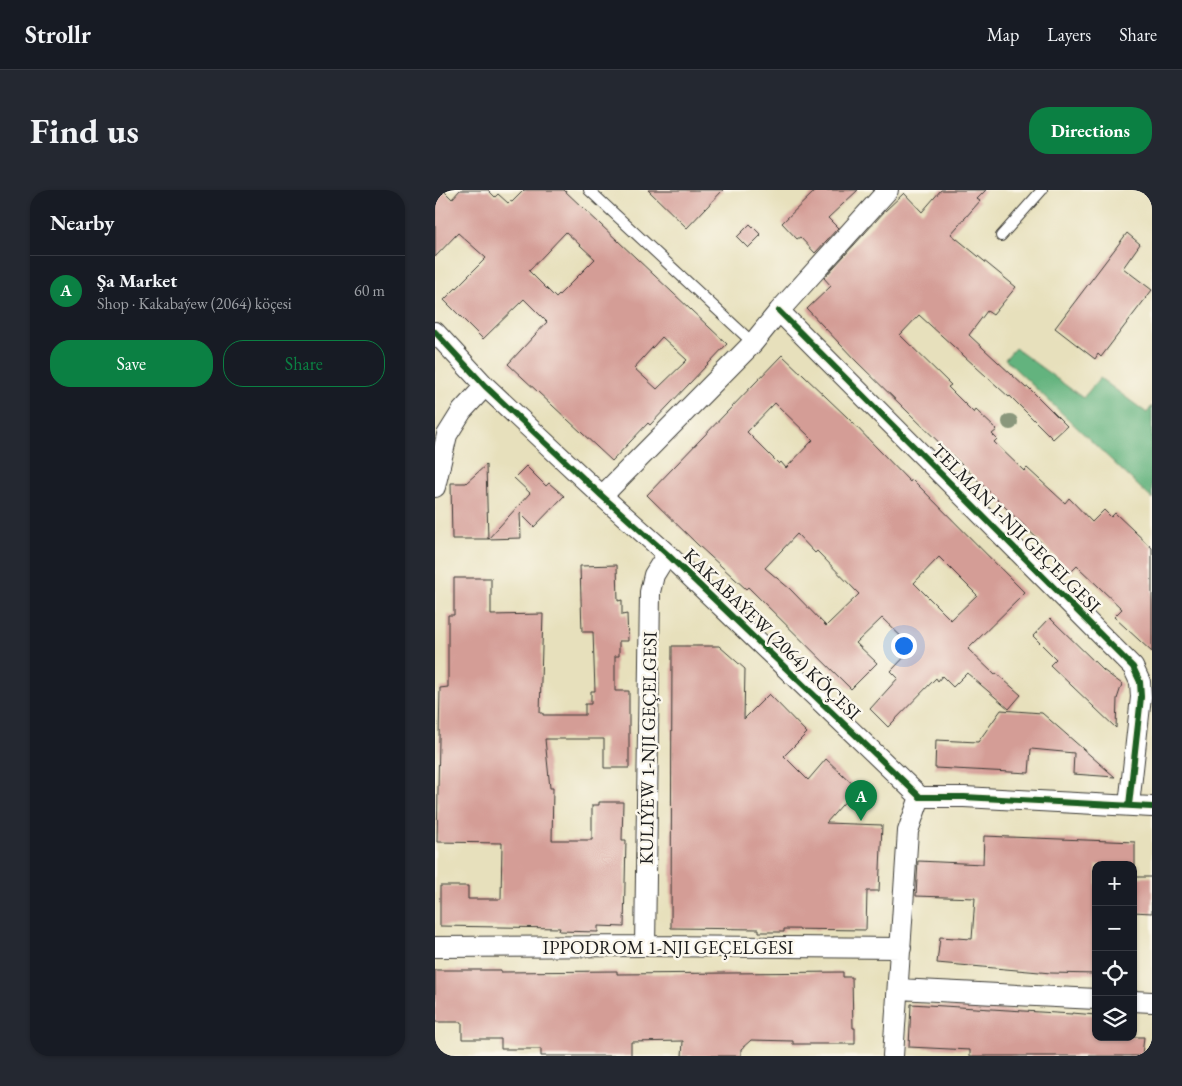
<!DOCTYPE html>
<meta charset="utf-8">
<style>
:root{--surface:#171b24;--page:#242831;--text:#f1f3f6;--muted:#9ea1a6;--line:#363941;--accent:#0b8043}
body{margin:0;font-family:"EB Garamond",serif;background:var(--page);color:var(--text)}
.controls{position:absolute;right:15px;bottom:15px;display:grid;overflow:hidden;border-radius:10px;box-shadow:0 1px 4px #0004}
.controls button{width:45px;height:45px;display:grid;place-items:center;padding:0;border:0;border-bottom:1px solid var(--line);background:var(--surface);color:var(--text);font:25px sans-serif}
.you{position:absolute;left:468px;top:455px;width:18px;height:18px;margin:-12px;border:4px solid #fff;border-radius:50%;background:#1a73e8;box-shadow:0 0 0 8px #1a73e833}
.badge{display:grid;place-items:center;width:32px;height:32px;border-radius:50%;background:var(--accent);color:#fff;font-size:16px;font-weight:700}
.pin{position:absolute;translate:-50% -41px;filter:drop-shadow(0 1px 2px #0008)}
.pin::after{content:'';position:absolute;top:26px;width:18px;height:15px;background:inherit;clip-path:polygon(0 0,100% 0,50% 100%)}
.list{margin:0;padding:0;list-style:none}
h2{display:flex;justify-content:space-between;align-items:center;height:65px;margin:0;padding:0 20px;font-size:21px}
h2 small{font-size:16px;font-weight:400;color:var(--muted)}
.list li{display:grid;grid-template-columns:32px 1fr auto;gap:15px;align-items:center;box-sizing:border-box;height:70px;padding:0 20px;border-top:1px solid var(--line)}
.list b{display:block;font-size:19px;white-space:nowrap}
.list p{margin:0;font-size:16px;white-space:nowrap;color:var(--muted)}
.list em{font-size:16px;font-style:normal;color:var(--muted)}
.actions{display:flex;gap:10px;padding:15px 20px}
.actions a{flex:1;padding:11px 0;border:1px solid var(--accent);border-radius:20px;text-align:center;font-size:18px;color:var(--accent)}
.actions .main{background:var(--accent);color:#fff}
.icon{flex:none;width:28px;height:28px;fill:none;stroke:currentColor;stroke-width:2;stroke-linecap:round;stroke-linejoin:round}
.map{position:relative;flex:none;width:717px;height:866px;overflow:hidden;border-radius:20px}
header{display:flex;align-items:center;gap:30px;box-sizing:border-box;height:70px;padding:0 25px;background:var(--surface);border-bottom:1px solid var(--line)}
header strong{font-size:24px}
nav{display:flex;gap:28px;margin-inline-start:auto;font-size:18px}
.intro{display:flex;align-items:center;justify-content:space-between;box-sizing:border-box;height:120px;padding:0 30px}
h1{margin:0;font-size:35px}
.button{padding:12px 22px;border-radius:20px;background:var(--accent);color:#fff;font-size:18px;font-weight:700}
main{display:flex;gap:30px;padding:0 30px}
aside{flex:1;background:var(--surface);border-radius:20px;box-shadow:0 1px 4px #0004}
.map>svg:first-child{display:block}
</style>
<header>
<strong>Strollr</strong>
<nav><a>Map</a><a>Layers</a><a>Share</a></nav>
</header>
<div class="intro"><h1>Find us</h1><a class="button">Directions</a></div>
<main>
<aside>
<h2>Nearby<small></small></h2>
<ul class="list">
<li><span class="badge">A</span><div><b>Şa Market</b><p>Shop · Kakabaýew (2064) köçesi</p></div><em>60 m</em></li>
</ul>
<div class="actions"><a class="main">Save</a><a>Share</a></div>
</aside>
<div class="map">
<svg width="717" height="866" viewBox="0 0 717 866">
<rect width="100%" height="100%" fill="#fbf7ec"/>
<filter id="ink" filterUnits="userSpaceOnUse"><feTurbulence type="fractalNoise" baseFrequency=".02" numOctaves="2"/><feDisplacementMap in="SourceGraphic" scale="10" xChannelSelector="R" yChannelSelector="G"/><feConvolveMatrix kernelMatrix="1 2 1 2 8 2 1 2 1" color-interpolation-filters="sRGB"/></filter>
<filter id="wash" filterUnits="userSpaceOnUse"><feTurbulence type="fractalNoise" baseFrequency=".0096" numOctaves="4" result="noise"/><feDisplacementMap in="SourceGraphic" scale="20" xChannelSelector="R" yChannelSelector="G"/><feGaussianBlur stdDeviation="1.12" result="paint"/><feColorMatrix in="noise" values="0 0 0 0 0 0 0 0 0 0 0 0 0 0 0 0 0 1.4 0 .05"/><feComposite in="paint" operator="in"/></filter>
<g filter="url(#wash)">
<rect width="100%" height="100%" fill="#e7e0bc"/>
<!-- forest -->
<path fill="#64b37e" stroke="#40684d" d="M 580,158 L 648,208 L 665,188 L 712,223 L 717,216 L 717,309 L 570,169 Z"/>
<g id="blocks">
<!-- building -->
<path fill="#d49d96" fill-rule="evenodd" d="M 0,0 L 8,0 L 17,9 L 25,0 L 53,0 L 60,7 L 63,4 L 73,13 L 75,11 L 77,12 L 89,0 L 129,0 L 292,154 L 215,235 L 213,233 L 177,271 L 73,174 L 112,132 L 89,109 L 48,149 L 9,110 L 51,68 L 23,43 L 0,67 ZM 131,42 L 160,69 L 121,108 L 94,81 ZM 227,147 L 252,170 L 222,199 L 199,178 Z
M 213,0 L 288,0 L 252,38 Z
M 381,0 L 423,0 L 393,28 L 403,38 L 380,63 L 365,47 L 362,49 L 347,33 Z
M 506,0 L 551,0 L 542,9 L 545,11 L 516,44 L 581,97 L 558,125 L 552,121 L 534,145 L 591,198 L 593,197 L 632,236 L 618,249 L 575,206 L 574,207 L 484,125 L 465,145 L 516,195 L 513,197 L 539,223 L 541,220 L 562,240 L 557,244 L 562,249 L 559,252 L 589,281 L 592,278 L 630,313 L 634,308 L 657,332 L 669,320 L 676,327 L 680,323 L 717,358 L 717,462 L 679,427 L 687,419 L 642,376 L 634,384 L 620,370 L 622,368 L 421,171 L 372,119 L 396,96 L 389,88 L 449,22 L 469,3 L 487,22 Z
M 315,34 L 326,45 L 313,58 L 302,47 Z
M 692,43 L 705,54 L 688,78 L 717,100 L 666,167 L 663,164 L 660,169 L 620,138 Z
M 347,165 L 413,228 L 475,292 L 477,289 L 590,403 L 533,459 L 560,485 L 561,483 L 586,505 L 574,519 L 532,483 L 518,497 L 507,486 L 503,491 L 501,488 L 453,537 L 435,519 L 463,488 L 456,481 L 478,458 L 447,428 L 421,453 L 442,473 L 416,499 L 313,397 L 311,399 L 263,355 L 212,305 ZM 340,213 L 378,250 L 351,278 L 346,272 L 344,274 L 312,242 ZM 362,344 L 380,363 L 382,361 L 424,404 L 391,436 L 355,399 L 330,378 ZM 504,367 L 542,405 L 516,430 L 479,393 Z
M 51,275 L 53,349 L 95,303 L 79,288 L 91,276 L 111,296 L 114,293 L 129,306 L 99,337 L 85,323 L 86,348 L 52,349 L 17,349 L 16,293 L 31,293 Z
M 182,375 L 183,411 L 187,410 L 187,425 L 192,424 L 193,451 L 184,451 L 184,466 L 180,466 L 180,501 L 194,501 L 194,578 L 169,578 L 169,549 L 110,549 L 115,598 L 118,598 L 117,650 L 157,650 L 157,615 L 164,615 L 164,612 L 188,612 L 187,650 L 191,650 L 189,737 L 163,736 L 163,742 L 124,741 L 125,738 L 5,736 L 5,696 L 33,696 L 33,709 L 66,709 L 67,653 L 2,652 L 5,498 L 13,497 L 13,425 L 19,425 L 19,388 L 56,388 L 56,425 L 108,424 L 105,523 L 108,523 L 108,525 L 150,525 L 150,514 L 156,514 L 156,501 L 160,501 L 158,442 L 147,442 L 145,376 Z
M 615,428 L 668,480 L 687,494 L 682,509 L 681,538 L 615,475 L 621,469 L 598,446 Z
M 237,456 L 284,456 L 310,479 L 309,529 L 334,504 L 372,543 L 349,566 L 373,590 L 391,569 L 422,598 L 391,633 L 447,635 L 444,701 L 432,701 L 431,740 L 349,739 L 349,742 L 324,742 L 324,739 L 236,738 Z
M 566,520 L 607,523 L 680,587 L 638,584 L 639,563 L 596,559 L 594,583 L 500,578 L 501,550 L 543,552 Z
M 549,646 L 700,652 L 700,675 L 661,675 L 661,784 L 616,783 L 502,773 L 505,747 L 537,749 L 540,708 L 481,706 L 483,671 L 548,674 Z
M 698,687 L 717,687 L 717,723 L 698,722 Z
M 0,780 L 66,780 L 66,782 L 182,781 L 182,784 L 408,782 L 408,787 L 417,787 L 418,838 L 420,838 L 420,854 L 358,854 L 358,851 L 316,850 L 306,859 L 306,866 L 247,866 L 248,851 L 196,852 L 196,866 L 106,866 L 106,859 L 66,859 L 66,849 L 27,849 L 27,832 L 0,832 Z
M 476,814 L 637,824 L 637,823 L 661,825 L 661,847 L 709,847 L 707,866 L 535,866 L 535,860 L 474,857 Z"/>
</g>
</g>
<g filter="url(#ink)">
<use href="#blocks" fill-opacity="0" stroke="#3a3934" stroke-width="1"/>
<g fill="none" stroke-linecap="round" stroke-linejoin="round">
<!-- service casing -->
<g stroke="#3a3934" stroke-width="12">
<path id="service" d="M 154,0 L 318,153
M 566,46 L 607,0"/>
</g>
<!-- minor casing -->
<g stroke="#3a3934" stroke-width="22">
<path id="minor" d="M 344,121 L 698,477 L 705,492 L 706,507 L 694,615
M 0,142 L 50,196 L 167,306 L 232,364 L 485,607 L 529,607 L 717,617
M 0,297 L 12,245 L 27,221 L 50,196
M 167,306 L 318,153 L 344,121 L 453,0
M 210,756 L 215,402 L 219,385 L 232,364
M 0,757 L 210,756 L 466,758
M 463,799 L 661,809
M 698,811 L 717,812
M 458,866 L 473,641 L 485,607"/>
</g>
<!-- service -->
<use href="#service" stroke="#fff" stroke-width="10"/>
<!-- minor -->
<use href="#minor" stroke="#fff" stroke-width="20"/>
<!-- cycleway casing -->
<g stroke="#fbf7ec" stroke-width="9">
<path id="cycleway" d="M 344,121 L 698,477 L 705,492 L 706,507 L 694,615
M 0,142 L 50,196 L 167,306 L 232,364 L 485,607 L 529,607 L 717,617"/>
</g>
<!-- cycleway -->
<use href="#cycleway" stroke="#1b5e20" stroke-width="6"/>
</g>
<!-- trees -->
<circle fill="#8a977b" cx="575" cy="232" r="8"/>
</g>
<g text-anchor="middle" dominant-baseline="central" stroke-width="5" stroke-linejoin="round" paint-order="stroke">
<!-- street labels -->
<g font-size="19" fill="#1c1c1c" stroke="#fbf7ec">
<text transform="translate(581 338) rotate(45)">TELMAN 1-NJI GEÇELGESI</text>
<text transform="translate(337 444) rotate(44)">KAKABAÝEW (2064) KÖÇESI</text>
<text transform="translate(213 558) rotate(-89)">KULIÝEW 1-NJI GEÇELGESI</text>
<text x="233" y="757">IPPODROM 1-NJI GEÇELGESI</text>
</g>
</g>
</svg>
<div class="controls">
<button>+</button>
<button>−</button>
<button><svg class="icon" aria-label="locate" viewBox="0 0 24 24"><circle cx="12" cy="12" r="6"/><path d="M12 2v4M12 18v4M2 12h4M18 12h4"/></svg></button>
<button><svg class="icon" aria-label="layers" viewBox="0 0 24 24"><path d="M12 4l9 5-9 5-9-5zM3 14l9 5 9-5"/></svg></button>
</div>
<div class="you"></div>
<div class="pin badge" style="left:426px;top:631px">A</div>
</div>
</main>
